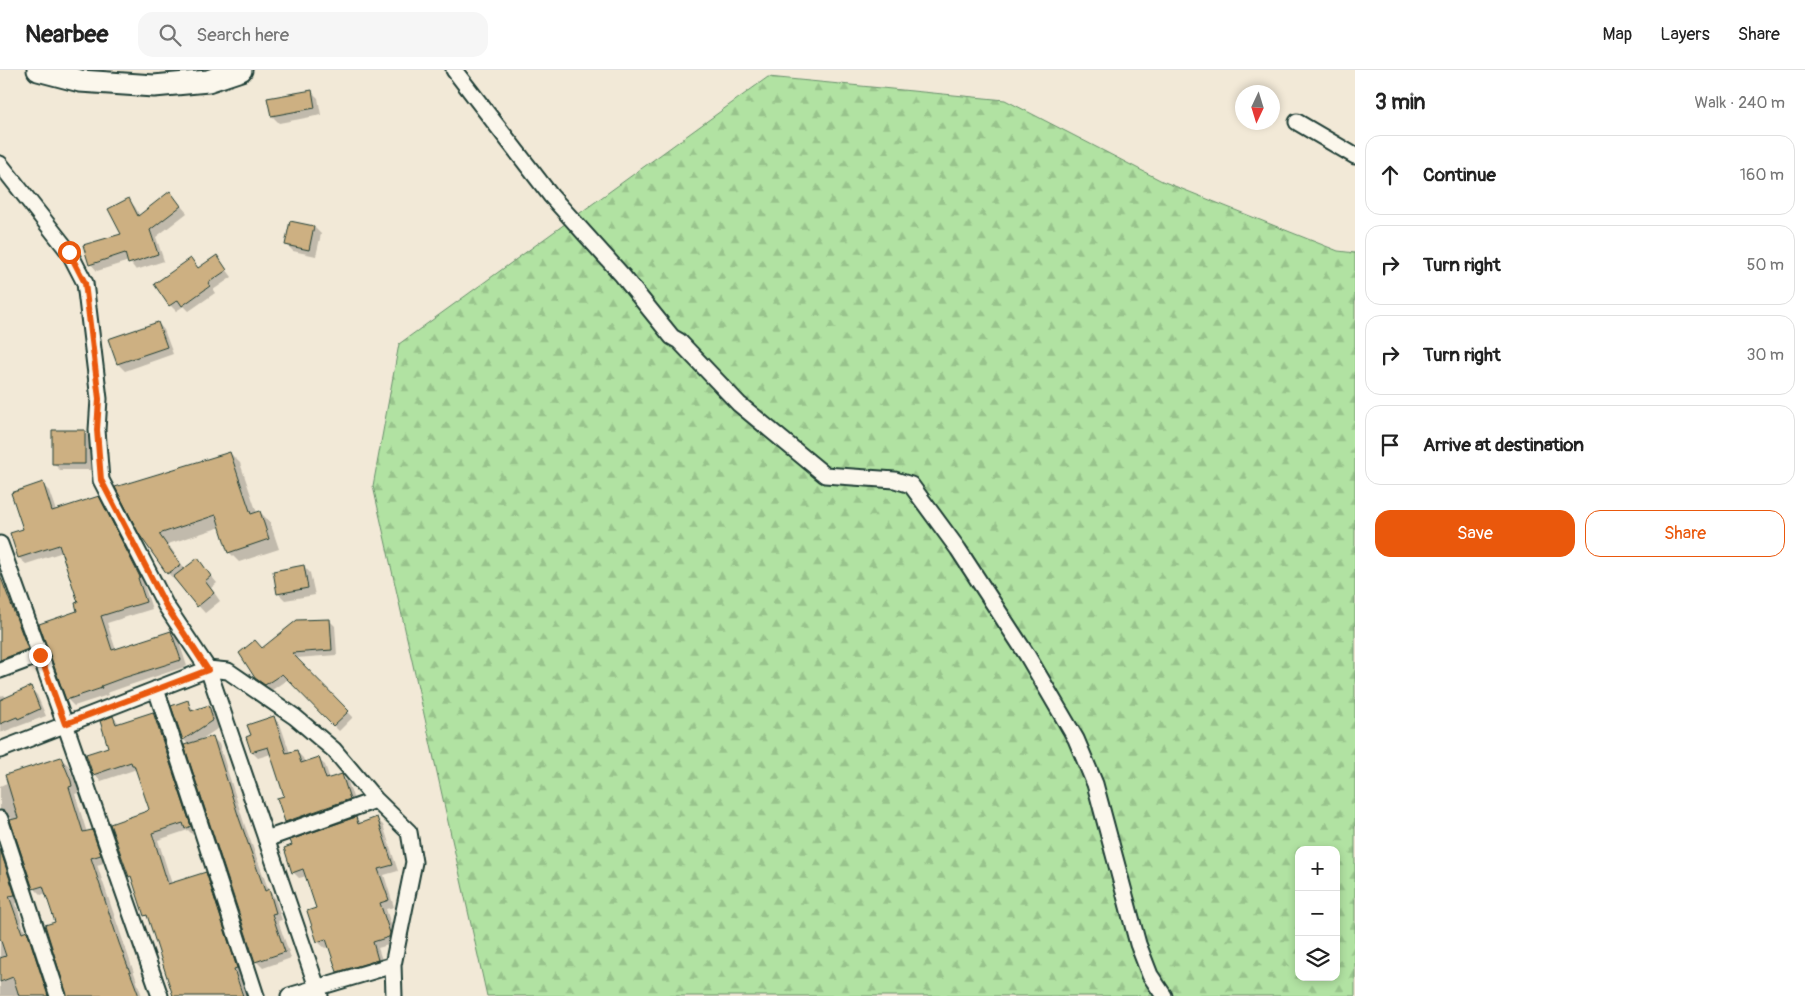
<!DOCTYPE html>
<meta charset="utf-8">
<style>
:root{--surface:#fff;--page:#f6f6f6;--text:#222;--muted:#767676;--line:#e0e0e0;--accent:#ea580c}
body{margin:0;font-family:Pangolin,sans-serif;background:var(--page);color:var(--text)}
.controls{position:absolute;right:15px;bottom:15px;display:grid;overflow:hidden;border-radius:10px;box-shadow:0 2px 8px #0003}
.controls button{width:45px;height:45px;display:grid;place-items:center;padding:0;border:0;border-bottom:1px solid var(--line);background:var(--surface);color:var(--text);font:25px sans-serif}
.compass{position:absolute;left:1235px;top:15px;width:45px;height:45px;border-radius:50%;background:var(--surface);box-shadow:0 2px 8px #0003;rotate:184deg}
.stop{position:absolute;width:15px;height:15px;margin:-11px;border:4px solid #ea580c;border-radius:50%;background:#fff}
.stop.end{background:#ea580c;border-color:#fff;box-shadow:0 1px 5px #0008}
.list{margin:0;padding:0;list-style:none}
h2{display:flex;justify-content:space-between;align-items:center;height:65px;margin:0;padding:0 20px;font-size:21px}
h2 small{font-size:16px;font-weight:400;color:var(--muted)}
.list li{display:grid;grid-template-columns:32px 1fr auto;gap:15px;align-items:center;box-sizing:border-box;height:80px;margin:0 10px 10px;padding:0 10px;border:1px solid var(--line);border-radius:15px}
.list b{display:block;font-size:19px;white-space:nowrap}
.list em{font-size:16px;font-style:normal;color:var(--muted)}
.actions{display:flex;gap:10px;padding:15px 20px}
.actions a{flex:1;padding:11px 0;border:1px solid var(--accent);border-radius:15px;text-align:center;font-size:18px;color:var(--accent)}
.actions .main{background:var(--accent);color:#fff}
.icon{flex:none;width:28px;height:28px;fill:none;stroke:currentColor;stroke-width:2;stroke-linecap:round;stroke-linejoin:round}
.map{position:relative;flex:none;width:1355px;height:926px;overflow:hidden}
header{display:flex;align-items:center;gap:30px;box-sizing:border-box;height:70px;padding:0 25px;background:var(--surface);border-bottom:1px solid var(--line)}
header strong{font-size:24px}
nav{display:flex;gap:28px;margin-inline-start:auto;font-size:18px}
.search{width:350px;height:45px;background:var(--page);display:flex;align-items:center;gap:12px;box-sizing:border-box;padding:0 18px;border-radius:15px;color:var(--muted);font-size:19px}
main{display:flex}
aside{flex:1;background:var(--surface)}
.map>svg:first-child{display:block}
</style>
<header>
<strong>Nearbee</strong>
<div class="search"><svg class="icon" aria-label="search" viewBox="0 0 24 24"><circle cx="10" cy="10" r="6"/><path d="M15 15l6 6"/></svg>Search here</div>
<nav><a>Map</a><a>Layers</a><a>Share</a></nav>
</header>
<main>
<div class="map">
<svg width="1355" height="926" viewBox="0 0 1355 926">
<defs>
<pattern id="forest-firs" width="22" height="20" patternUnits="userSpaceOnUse" patternTransform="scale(1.25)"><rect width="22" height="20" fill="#b1e2a2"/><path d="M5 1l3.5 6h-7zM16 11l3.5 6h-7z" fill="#98c38c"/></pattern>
</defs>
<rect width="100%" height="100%" fill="#f2e9d7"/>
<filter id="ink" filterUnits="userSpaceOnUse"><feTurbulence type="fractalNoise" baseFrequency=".02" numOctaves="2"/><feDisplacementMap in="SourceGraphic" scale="10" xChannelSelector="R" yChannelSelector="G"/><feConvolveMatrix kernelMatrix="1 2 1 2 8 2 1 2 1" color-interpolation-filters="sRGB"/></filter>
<g filter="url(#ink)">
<!-- forest -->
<path fill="url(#forest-firs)" stroke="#68906b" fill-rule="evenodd" d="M 768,7 L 1005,30 L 1162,111 L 1338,181 L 1355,183 L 1355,926 L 487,926 L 373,416 L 399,274 ZM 1299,780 L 1336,780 L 1336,907 L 1299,907 Z"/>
<!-- shadow -->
<path fill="#0003" d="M 311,21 L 318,28 L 321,45 L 279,53 L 272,46 Z
M 129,130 L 135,137 L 140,146 L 176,130 L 187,143 L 156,167 L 164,191 L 136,200 L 129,191 L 97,201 L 91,194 L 123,164 Z
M 314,157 L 321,164 L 316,186 L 293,181 L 286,174 Z
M 217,187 L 232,207 L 213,220 L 215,223 L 189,241 L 184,236 L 176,241 L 170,235 L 191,190 L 199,199 Z
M 158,253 L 164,260 L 173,284 L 125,301 L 118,294 L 110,270 Z
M 85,362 L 91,369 L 91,400 L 60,400 L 53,393 Z
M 230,383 L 240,393 L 257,443 L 260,442 L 270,452 L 279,479 L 239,492 L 229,482 L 221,457 L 168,474 L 185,499 L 198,490 L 217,513 L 211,518 L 220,531 L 205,543 L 168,503 L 141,463 Z
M 42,414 L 49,421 L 56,441 L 98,428 L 105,434 L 146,513 L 144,515 L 152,539 L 107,553 L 116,580 L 171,563 L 178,569 L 187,596 L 127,616 L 107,623 L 108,625 L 74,636 L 67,629 L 79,532 L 63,482 L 26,494 L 19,488 L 24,460 Z
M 304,496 L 310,503 L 315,525 L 285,530 L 278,523 Z
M 3,521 L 17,537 L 34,586 L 0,599 L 0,522 Z
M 329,550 L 335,556 L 337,585 L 296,588 L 353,647 L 339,661 L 288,609 L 272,620 L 256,607 L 262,579 Z
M 30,618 L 37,625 L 46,646 L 0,663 L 0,626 L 4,625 L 7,628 Z
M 187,632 L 195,641 L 208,637 L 215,643 L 220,657 L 199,671 L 212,667 L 219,674 L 245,756 L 269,821 L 275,828 L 282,850 L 278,851 L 291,888 L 263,898 L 256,891 L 189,675 L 184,670 L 173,637 Z
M 153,643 L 160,650 L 197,763 L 193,765 L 188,760 L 158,770 L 172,814 L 205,803 L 212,810 L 243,905 L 240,906 L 247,926 L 174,926 L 150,850 L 145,845 L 134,810 L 130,806 L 148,742 L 151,740 L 137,699 L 101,711 L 94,704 L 110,678 L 113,647 L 120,654 Z
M 273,648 L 280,654 L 290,683 L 296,681 L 303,688 L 305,693 L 318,689 L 325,695 L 330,709 L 341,706 L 348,712 L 356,736 L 293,758 L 286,752 L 279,729 L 286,727 L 271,684 L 258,688 L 252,682 L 252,666 Z
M 61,689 L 68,695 L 78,719 L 78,723 L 75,724 L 87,763 L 92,761 L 99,768 L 107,792 L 97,795 L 142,926 L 68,926 L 56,853 L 47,823 L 41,825 L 34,818 L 11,748 L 5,746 L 0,750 L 0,716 Z
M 356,748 L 361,754 L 377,749 L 383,755 L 398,801 L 384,805 L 394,837 L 386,839 L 396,870 L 395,873 L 378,878 L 384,896 L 344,908 L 338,901 L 330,876 L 325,878 L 318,872 L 309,841 L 318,839 L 307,806 L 299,808 L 293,802 Z
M 0,767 L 21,832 L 16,833 L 25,863 L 34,870 L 52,926 L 0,926 Z"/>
<!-- building -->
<path fill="#cdb082" stroke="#1f3d34" d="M 312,20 L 315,38 L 271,46 L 267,28 Z
M 170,121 L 181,136 L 150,160 L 158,184 L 128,194 L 125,183 L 89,195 L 83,175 L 121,164 L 108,139 L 129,128 L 138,146 Z
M 290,151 L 314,156 L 309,180 L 285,175 Z
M 217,185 L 227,200 L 208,213 L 210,216 L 182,236 L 178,230 L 169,236 L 154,214 L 191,188 L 198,198 Z
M 158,252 L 167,277 L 117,294 L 108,269 Z
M 52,360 L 85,360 L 85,394 L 52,394 Z
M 230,382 L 251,444 L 260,441 L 269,469 L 228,483 L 216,445 L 159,464 L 181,495 L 167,504 L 139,464 L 115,417 Z
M 43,412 L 52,441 L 99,426 L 139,505 L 140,507 L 138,508 L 146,532 L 101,546 L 112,580 L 171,561 L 181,590 L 120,609 L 101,616 L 102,618 L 66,630 L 39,554 L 77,541 L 75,533 L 78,532 L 59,475 L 18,488 L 10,463 L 23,459 L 11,423 Z
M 198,488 L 211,506 L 205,511 L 214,523 L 197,537 L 173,507 Z
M 304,495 L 308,518 L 277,524 L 273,501 Z
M 0,505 L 28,579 L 0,590 Z
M 330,549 L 332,580 L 292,583 L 349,641 L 333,656 L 282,604 L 265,615 L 255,608 L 239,583 L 255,570 L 262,578 L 297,550 Z
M 31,616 L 40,639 L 18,649 L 17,647 L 0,654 L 0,630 Z
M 188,630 L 191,641 L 209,635 L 213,650 L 183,670 L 171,636 Z
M 153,642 L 191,756 L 185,759 L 183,753 L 152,763 L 168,814 L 206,802 L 237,898 L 234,899 L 243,926 L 173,926 L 147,845 L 144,846 L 131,806 L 129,807 L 110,754 L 147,741 L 149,739 L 134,695 L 132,695 L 131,692 L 93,705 L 86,684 L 108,677 L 100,651 L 113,646 L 116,654 Z
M 274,646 L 286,683 L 297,680 L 301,693 L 319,687 L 326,709 L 342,704 L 350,729 L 285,752 L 277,728 L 284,726 L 268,677 L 251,682 L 246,667 L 251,665 L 247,655 Z
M 213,666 L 239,748 L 265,821 L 269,819 L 276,843 L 272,844 L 285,882 L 255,892 L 184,675 Z
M 61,687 L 71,711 L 72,716 L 69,717 L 83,762 L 92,760 L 101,785 L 91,788 L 119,873 L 139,926 L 67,926 L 45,855 L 55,852 L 43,816 L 33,819 L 10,750 L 18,748 L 5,705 Z
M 356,747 L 358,754 L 377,747 L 393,795 L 378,799 L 389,830 L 380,833 L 390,863 L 389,867 L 373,872 L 378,890 L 337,902 L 326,869 L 317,872 L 307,841 L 316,838 L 303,799 L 292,803 L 284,778 L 292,775 L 290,770 Z
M 0,779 L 15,825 L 9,826 L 22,863 L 27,861 L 48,926 L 19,926 L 13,907 L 0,912 L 0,888 L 6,886 L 0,868 Z"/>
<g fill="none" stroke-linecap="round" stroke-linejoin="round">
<!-- street casing -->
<g stroke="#1f3d34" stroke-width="19">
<path id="street" d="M 454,0 L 551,126 L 622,205 L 672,267 L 679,271 L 739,334 L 825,405 L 895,410 L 911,415 L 958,479 L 1027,585 L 1076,669 L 1095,714 L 1138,874 L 1150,905 L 1164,926
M 1297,52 L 1355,86
M 0,94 L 69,182 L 85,213 L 99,329 L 97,360 L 101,410 L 166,536 L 208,599 L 320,926
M 0,474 L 65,654 L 160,926
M 0,600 L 40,585
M 156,619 L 256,926
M 0,680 L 208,599 L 228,601 L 295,647 L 334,680 L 376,730 L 409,762 L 414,792 L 393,895 L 394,926
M 0,749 L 58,926
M 266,769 L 376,730
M 289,926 L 393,895"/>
</g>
<!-- secondary casing -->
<g stroke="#1f3d34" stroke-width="25">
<path id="secondary" d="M 38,0 L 80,11 L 154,16 L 208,11 L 241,0"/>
</g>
<!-- street -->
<use href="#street" stroke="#fbf7ec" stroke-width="15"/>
<!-- secondary -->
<use href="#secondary" stroke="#fbf7ec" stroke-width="21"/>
</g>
</g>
<g fill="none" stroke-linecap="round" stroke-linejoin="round" filter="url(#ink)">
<!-- route -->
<path stroke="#ea580c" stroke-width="6" d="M 40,585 L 65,654 L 208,600 L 166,536 L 101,410 L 97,360 L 99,329 L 85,213 L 69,182"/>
</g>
</svg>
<div class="controls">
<button>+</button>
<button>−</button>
<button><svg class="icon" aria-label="layers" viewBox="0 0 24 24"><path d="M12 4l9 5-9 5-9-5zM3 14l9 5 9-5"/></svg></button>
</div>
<svg class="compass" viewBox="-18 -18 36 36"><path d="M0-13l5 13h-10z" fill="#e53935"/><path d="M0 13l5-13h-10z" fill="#767676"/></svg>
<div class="stop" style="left:69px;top:182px"></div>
<div class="stop end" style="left:40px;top:585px"></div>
</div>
<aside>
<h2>3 min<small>Walk · 240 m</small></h2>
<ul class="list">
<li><svg class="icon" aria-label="ahead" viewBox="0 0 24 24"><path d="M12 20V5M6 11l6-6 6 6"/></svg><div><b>Continue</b></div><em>160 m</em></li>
<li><svg class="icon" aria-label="right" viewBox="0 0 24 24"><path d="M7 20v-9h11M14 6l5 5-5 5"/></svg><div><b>Turn right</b></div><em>50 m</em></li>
<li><svg class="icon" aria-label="right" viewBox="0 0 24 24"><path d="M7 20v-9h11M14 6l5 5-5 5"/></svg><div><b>Turn right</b></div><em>30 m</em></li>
<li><svg class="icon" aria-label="arrive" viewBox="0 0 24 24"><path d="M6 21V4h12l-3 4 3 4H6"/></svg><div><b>Arrive at destination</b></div></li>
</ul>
<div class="actions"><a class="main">Save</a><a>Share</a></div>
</aside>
</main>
